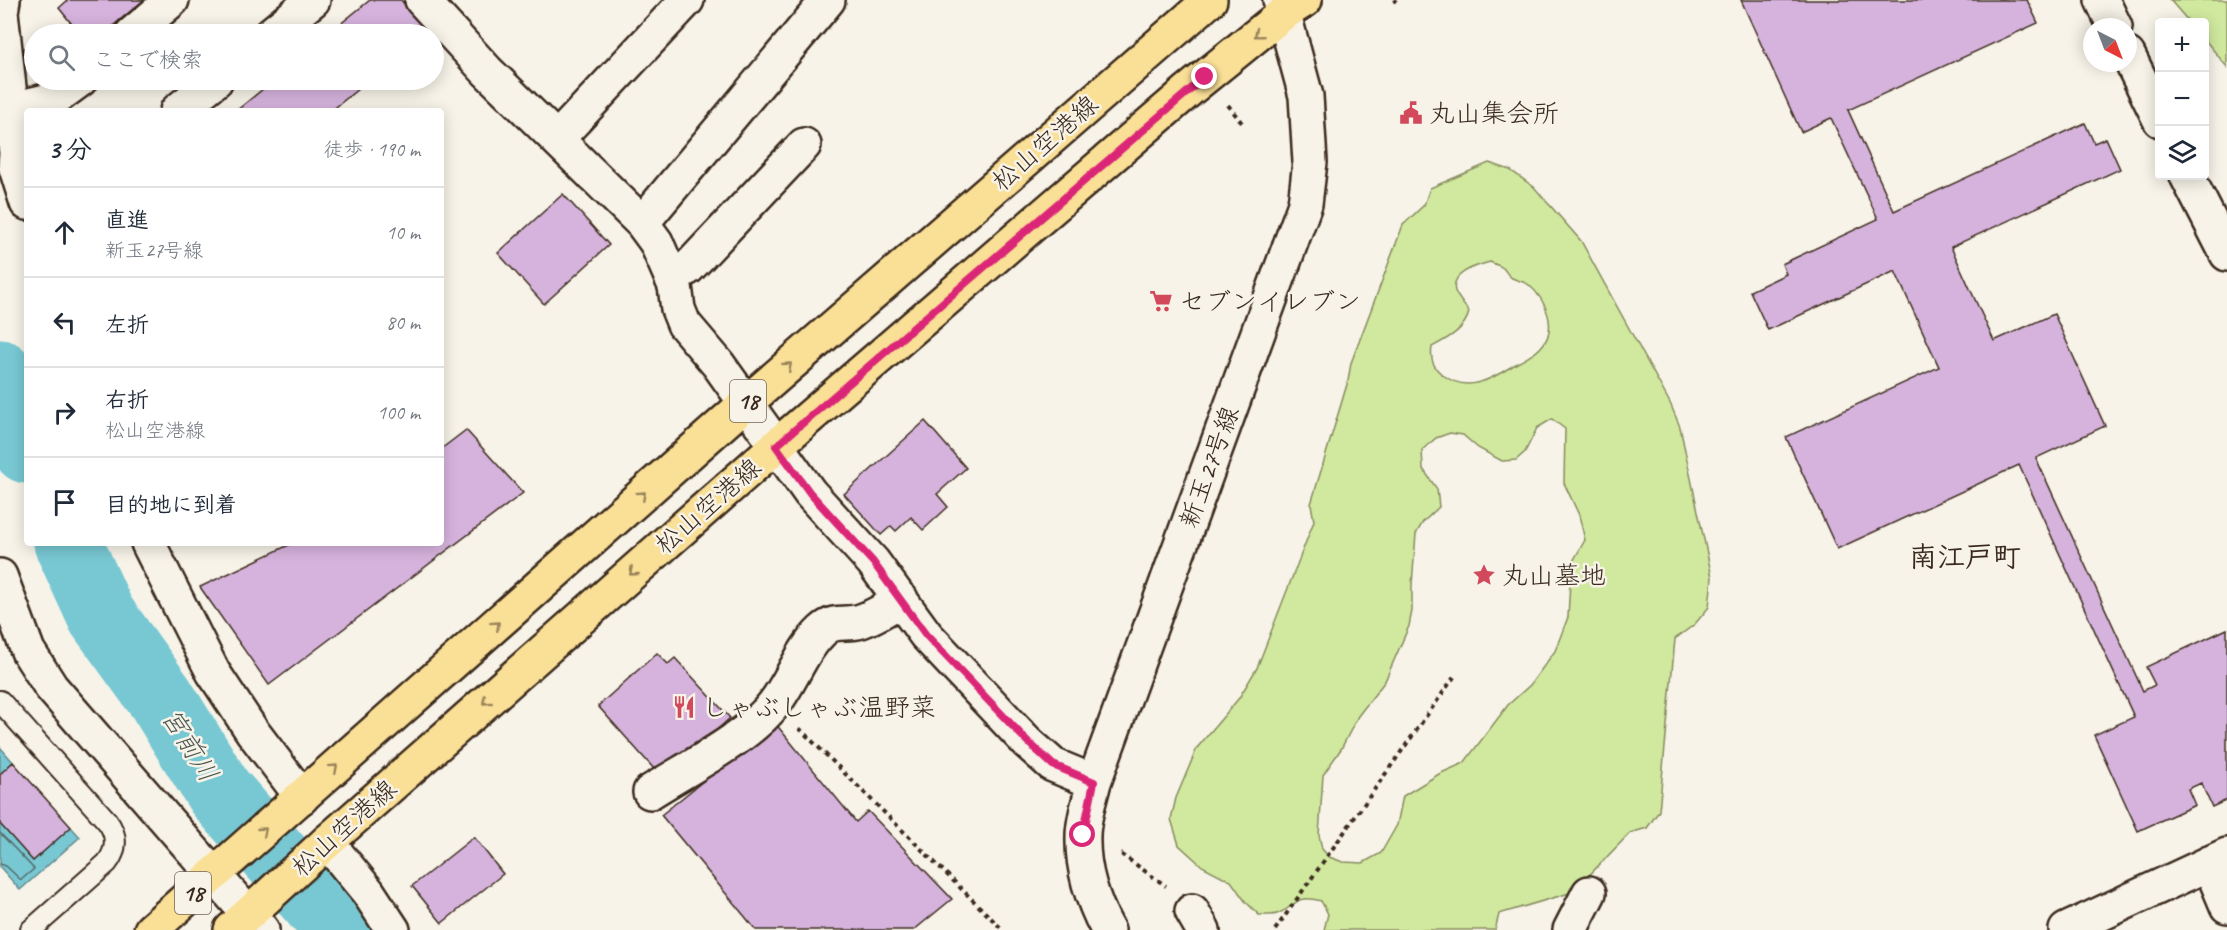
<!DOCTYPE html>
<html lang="ja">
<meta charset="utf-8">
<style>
:root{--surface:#fff;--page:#f2f2f3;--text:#1f2937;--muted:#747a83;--line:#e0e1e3}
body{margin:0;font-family:Caveat,"Klee One",sans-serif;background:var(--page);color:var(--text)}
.controls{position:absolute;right:18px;top:18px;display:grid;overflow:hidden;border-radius:6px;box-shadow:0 3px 15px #0003}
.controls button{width:54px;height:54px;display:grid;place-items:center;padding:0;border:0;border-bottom:2px solid var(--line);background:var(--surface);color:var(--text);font:30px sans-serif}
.compass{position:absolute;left:2083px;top:18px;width:54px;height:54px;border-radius:50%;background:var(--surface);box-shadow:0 3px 15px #0003;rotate:138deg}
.stop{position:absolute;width:18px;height:18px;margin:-14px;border:4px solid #db2777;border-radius:50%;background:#fff}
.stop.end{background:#db2777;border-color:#fff;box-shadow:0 2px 6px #0008}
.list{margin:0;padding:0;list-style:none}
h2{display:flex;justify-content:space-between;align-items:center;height:78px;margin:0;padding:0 24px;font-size:26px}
h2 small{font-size:20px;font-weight:400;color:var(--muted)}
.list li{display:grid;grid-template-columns:39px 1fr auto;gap:18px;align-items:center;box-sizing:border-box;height:90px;padding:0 24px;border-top:2px solid var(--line)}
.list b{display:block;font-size:22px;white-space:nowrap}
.list p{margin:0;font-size:20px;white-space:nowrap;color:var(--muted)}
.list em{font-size:20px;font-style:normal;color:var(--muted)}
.icon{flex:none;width:33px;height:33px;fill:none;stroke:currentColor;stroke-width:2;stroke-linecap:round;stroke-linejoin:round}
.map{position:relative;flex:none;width:2227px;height:930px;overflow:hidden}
.search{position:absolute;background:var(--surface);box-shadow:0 3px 15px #0003;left:24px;top:24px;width:420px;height:66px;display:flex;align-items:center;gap:15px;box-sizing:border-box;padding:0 21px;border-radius:33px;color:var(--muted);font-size:22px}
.panel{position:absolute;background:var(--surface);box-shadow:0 3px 15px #0003;left:24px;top:108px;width:420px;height:438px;border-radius:6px}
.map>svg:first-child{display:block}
</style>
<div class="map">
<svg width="2227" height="930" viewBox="0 0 2227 930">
<rect width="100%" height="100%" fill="#f7f3e8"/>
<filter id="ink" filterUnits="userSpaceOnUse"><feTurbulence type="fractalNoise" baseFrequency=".0167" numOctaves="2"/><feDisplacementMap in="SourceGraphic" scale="12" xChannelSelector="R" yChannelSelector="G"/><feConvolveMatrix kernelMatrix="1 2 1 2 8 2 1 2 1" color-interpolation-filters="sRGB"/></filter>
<g filter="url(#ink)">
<!-- green -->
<path fill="#d0e99f" stroke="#868a5e" stroke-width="1.5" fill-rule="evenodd" d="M 2170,0 L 2227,0 L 2227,67 L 2205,40 L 2204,22 L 2189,22 Z
M 1489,163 L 1510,170 L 1534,187 L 1581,241 L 1670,403 L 1680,427 L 1712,577 L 1709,607 L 1695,624 L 1675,639 L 1659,811 L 1647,828 L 1630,833 L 1573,892 L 1499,914 L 1495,930 L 1324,930 L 1328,914 L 1321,901 C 1293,894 1299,905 1279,913 C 1274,916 1265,915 1259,915 L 1245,901 L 1231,881 L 1202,866 L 1179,845 L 1171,819 L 1176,798 L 1197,748 L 1239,698 L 1257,668 L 1314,521 L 1311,504 L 1348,381 L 1351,363 L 1403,225 L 1424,205 L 1430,188 ZM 1490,262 C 1494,264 1499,265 1503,268 C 1506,271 1508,276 1512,278 C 1518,281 1524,281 1529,285 C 1545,299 1559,328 1541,347 C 1534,355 1524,359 1514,365 C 1492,379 1467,394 1443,375 C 1433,368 1430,359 1432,347 C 1447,339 1465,330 1469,312 C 1465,306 1457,297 1455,291 C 1450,272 1477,266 1490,262 ZM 1552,419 L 1565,429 L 1564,483 L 1579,515 L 1585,540 L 1571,565 L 1568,617 L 1555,651 L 1530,685 L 1508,705 L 1464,763 L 1439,774 L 1403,796 L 1397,825 L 1381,853 L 1363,863 L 1343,862 L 1329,857 L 1322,849 L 1319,835 L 1323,775 L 1341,749 L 1358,716 L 1385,681 L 1409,626 L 1412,611 L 1412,584 L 1416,534 L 1423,522 L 1439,507 L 1437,489 L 1423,469 L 1422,450 L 1436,438 L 1450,433 L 1463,435 L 1478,448 L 1502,461 L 1516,460 L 1525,452 L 1537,428 Z"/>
<!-- water -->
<path fill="#78c8d3" stroke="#60898b" stroke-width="1.5" d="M 0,747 L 13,762 L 0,774 Z
M 0,824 L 33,861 L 71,827 L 80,837 L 20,890 L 0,867 Z"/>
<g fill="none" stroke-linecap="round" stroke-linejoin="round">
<!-- shore -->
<path stroke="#536966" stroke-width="1.5" d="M 0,833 L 34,869 L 21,880 L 6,866 L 0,864"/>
<!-- river -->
<path stroke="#78c8d3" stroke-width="69" d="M 0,374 L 27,449
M 68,543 L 101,615 L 161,698 L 219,792 L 330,919 L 337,930"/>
</g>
<!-- building -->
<path fill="#d6b3dd" stroke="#3b2a1e" stroke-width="1.5" d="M 68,0 L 144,0 L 103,34 L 63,34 L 61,32 L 71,23 L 59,8 Z
M 370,0 L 401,0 L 427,32 L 423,34 L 328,34 Z
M 1741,0 L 2027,0 L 2038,23 L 1848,110 L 1894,211 L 2085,123 L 2094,143 L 2106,138 L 2120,169 L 1951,247 L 1994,341 L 2054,314 L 2105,426 L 2036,458 L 2143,691 L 2155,685 L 2146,667 L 2227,629 L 2227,800 L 2212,807 L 2201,783 L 2188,789 L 2195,805 L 2138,831 L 2094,735 L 2134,717 L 2019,465 L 1837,549 L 1786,437 L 1939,367 L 1895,271 L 1768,330 L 1750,291 L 1786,274 L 1782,264 L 1878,219 L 1831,118 L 1801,132 Z
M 274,80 L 369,80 L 331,111 L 236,111 Z
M 563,194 L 609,245 L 544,304 L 498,253 Z
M 925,421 L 966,468 L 937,494 L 948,507 L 923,530 L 911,517 L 896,531 L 891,526 L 881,535 L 844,494 Z
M 466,430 L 523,493 L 269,685 L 200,587 L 293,543 L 441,543 L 441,449 Z
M 657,653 L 668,664 L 675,658 L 730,718 L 663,779 L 598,706 Z
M 775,723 L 856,822 L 868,811 L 952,899 L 914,930 L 756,930 L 661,815 Z
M 13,762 L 71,827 L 33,861 L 0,824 L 0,774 Z
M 474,837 L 503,874 L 442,923 L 412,886 Z"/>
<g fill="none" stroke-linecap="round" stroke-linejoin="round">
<!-- service casing -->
<g stroke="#3b2a1e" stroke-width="24">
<path id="service" d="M 0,701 L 107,821 C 117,834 118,849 107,863 L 31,930"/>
</g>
<!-- minor casing -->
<g stroke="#3b2a1e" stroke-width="38">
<path id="minor" d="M 3,0 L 1,12 L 16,153 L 15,165 L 27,203
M 422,0 L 487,71 L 642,223 L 656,242 L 675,286 L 678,309 L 684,324 L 718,364 L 810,493 L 873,562 L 926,635 L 1027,742 L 1053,765 L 1094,782
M 2102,0 L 2115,27
M 132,34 L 172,0
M 271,34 L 313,0
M 2128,55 L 2160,120
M 12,109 L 54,99 L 80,80
M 177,111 L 216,80
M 557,139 L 687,0
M 2187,176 L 2227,254
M 642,223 L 828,0
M 671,277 L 688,268 L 804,145
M 148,543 L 213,672 L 252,731 L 302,797
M 0,576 L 28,651 L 51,687 L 262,930
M 650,792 C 686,769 749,737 774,704 C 792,681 801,651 822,631 C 836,618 846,626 861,621 C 876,616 888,608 901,599
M 327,842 L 368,892 L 393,930
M 2209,863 L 2227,906
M 1192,911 L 1203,930
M 1108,930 C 1093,902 1082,869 1083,836 C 1083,819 1090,799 1094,782 L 1305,204 L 1310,162 L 1306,96 L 1280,0
M 1570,930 L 1589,893
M 2066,930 L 2227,855"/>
</g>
<!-- primary casing -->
<g stroke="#3b2a1e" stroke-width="38">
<path id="primary" d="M 151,930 L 746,403 L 1210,0
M 231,930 L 327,842 L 776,446 L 1189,90 L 1284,13 L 1305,0"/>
</g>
<!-- path -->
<path stroke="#3b2a1e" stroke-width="4" stroke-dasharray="4.5 4.5" stroke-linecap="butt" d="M 1394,0 L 1396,2
M 1228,105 L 1242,123
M 799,728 L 1003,930
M 1121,854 L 1166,886
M 1275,930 L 1454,677"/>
<!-- service -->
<use href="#service" stroke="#f7f3e8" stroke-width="20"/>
<!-- minor -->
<use href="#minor" stroke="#f7f3e8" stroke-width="33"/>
<!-- primary -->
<use href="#primary" stroke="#fadf96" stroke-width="33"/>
</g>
<!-- one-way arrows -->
<defs><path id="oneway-chevron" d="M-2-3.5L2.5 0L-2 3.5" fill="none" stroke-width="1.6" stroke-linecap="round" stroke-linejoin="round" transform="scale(1.5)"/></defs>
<g stroke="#9a845a">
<use href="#oneway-chevron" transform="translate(1258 34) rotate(141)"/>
<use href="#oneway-chevron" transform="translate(788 366) rotate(-41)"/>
<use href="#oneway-chevron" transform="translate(642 495) rotate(-42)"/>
<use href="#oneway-chevron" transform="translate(633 572) rotate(139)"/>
<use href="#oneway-chevron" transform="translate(496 625) rotate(-42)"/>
<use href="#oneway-chevron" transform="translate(486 701) rotate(139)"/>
<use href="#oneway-chevron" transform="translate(334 768) rotate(-42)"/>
<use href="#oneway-chevron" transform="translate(263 831) rotate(-41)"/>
</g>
</g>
<g fill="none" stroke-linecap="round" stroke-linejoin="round" filter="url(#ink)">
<!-- route -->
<path stroke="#db2777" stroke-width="8" d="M 1083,835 L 1094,782 L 1053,765 L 1028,742 L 926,635 L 873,562 L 810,493 L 776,446 L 1205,77"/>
</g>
<!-- icons -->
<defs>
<g id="civic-bare" transform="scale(1.8)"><path d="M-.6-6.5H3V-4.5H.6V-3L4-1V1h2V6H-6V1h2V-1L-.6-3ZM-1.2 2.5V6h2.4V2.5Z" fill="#d1495b" stroke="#f7f3e8" stroke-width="2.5" paint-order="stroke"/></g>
<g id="supermarket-bare" transform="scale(1.8)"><path d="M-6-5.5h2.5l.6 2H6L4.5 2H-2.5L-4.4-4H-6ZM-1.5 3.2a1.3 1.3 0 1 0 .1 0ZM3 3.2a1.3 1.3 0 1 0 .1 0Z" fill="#d1495b" stroke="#f7f3e8" stroke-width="2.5" paint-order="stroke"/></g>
<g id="sight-bare" transform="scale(1.8)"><path d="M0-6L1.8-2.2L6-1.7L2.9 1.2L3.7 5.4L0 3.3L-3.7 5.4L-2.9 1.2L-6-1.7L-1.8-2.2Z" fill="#d1495b" stroke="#f7f3e8" stroke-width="2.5" paint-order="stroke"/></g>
<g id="restaurant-bare" transform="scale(1.8)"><path d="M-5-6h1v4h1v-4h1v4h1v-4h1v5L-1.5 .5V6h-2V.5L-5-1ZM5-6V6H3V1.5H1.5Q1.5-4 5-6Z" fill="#d1495b" stroke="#f7f3e8" stroke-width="2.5" paint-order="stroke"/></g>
</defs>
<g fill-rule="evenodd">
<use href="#civic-bare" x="1411" y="113"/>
<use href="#supermarket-bare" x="1161" y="301"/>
<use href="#sight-bare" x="1484" y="575"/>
<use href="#restaurant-bare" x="684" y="707"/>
</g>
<g text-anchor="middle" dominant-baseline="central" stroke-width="5" stroke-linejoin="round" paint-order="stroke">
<!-- shield labels -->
<g fill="#f7f3e8" stroke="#73665b" stroke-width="1.5">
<rect x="730" y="380" width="36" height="42" rx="4.5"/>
<rect x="175" y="872" width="36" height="42" rx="4.5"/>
</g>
<g font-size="24" font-weight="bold" fill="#3b2a1e">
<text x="748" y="401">18</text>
<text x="193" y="893">18</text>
</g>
<!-- poi labels -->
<g font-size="26" fill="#3b2a1e" stroke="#f7f3e8" text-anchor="start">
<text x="1429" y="113">丸山集会所</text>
<text x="1179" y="301">セブンイレブン</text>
<text x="1502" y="575">丸山墓地</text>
<text x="702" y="707">しゃぶしゃぶ温野菜</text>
</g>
<!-- street labels -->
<g font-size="26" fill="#3b2a1e" stroke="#f7f3e8">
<text transform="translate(1045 143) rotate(-41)">松山空港線</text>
<text transform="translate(1209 467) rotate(-70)">新玉27号線</text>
<text transform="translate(708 506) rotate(-41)">松山空港線</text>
<text transform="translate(344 828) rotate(-42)">松山空港線</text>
</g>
<!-- water labels -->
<g font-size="27" font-style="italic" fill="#4d5954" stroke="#f7f3e8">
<text transform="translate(190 745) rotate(58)">宮前川</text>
</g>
<!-- quarter labels -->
<g font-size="28" font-weight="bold" fill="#3b2a1e" stroke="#f7f3e8">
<text x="1965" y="556">南江戸町</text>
</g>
</g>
</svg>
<div class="controls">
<button>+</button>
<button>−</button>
<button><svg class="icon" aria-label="layers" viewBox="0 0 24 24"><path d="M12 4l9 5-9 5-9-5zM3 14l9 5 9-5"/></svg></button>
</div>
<svg class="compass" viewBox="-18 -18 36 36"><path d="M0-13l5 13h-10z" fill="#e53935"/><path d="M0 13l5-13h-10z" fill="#747a83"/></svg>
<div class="stop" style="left:1083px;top:835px"></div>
<div class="stop end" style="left:1205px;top:77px"></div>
<div class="search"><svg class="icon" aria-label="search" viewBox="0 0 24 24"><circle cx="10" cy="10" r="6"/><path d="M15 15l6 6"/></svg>ここで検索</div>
<section class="panel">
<h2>3 分<small>徒歩 · 190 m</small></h2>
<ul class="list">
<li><svg class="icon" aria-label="ahead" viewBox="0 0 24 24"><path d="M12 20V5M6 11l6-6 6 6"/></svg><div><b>直進</b><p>新玉27号線</p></div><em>10 m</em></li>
<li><svg class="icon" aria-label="left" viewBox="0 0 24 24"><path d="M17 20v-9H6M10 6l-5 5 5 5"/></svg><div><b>左折</b></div><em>80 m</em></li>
<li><svg class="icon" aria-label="right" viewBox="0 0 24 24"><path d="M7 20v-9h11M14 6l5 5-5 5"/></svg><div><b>右折</b><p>松山空港線</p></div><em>100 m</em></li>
<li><svg class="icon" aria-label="arrive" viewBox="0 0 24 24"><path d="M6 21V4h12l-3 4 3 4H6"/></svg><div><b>目的地に到着</b></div></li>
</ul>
</section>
</div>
